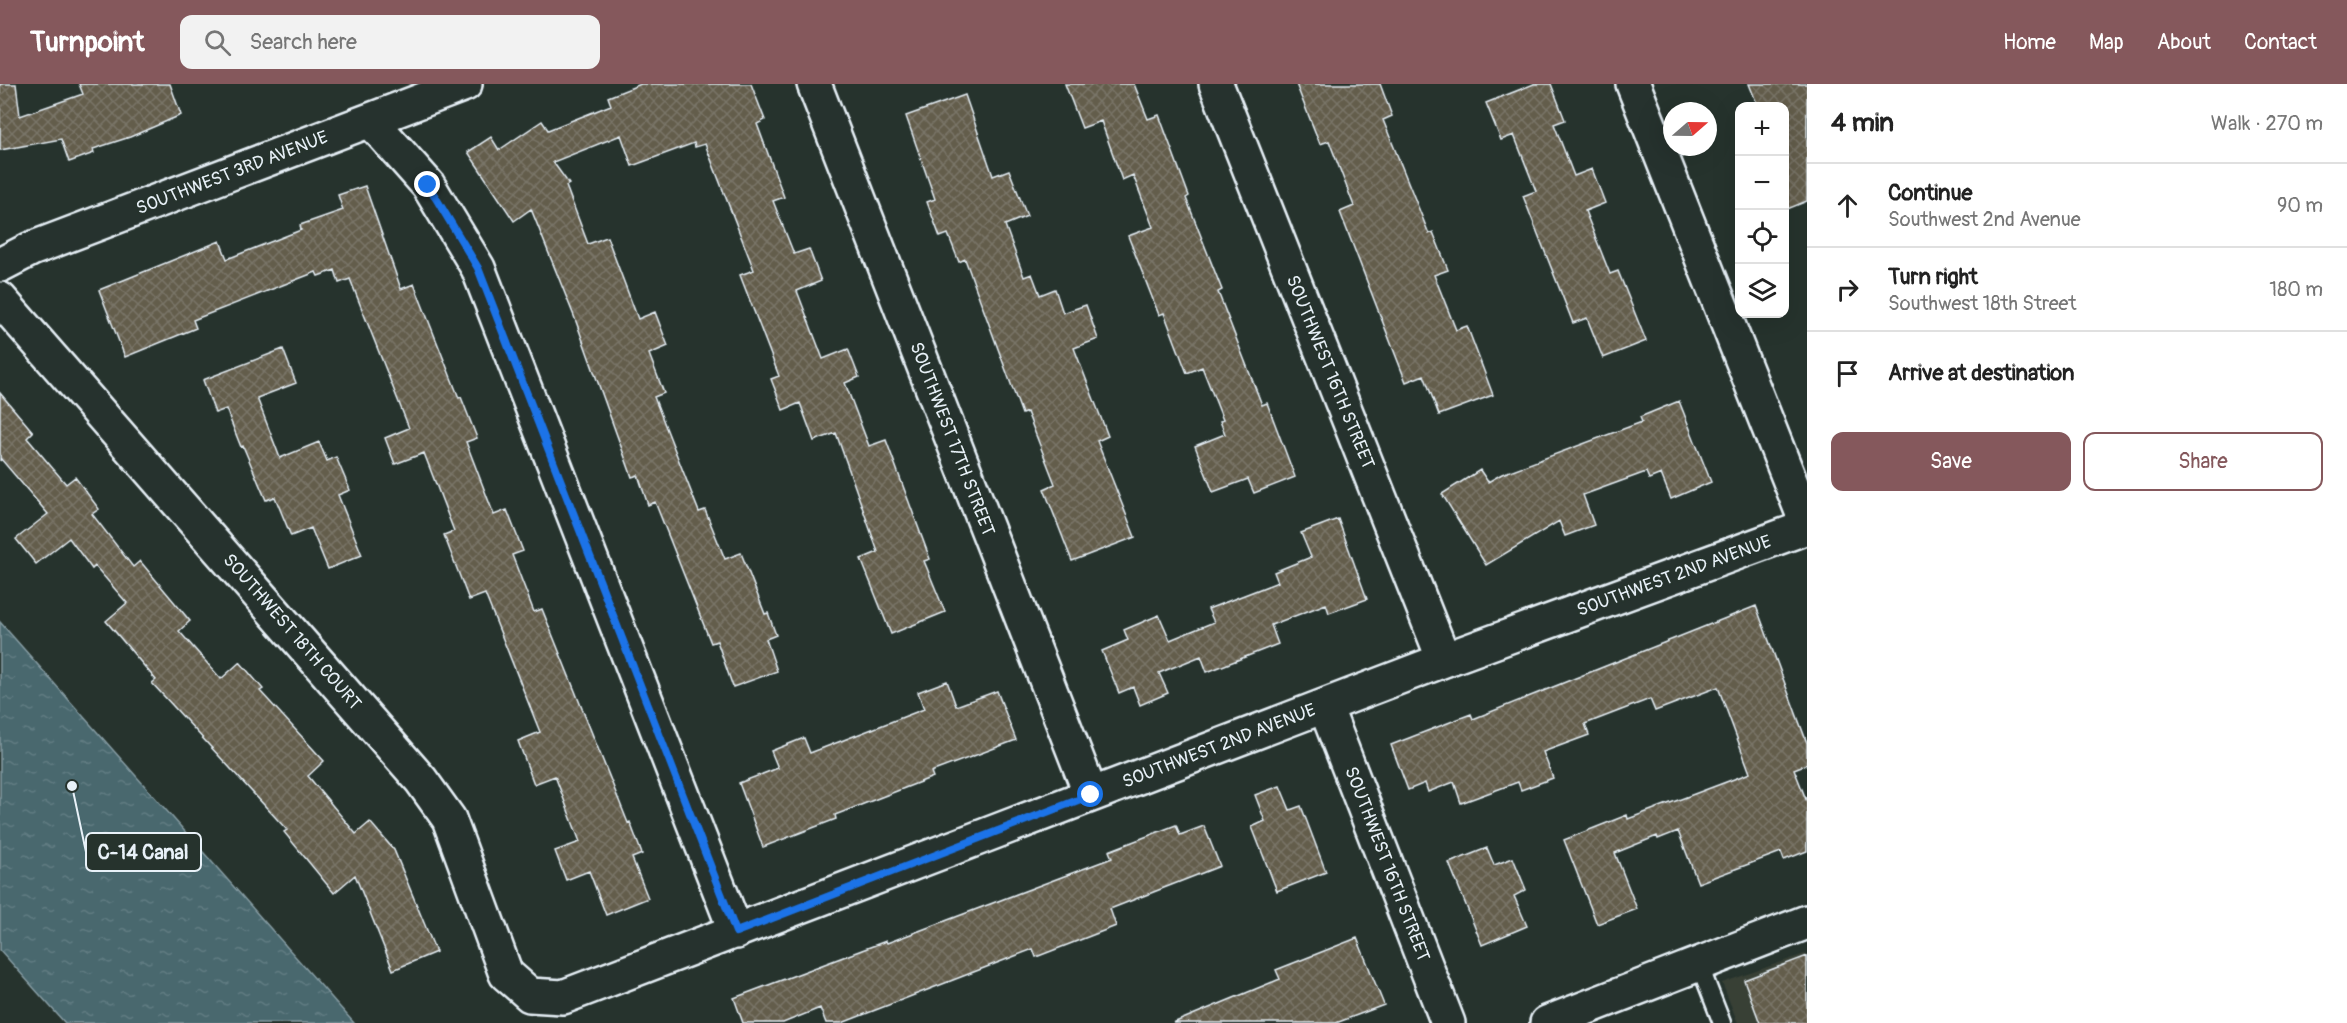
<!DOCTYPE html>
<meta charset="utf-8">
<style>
:root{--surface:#fff;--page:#f2f2f2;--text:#222;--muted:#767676;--line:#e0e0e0;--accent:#85585c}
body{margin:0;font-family:Pangolin,sans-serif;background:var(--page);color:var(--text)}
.controls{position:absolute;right:18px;top:18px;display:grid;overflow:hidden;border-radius:12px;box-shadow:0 6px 24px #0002}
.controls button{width:54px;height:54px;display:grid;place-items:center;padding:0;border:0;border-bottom:2px solid var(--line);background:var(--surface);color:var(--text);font:30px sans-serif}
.compass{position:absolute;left:1663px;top:18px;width:54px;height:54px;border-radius:50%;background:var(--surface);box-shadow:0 6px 24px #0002;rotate:70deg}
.stop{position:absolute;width:18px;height:18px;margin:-14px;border:4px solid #1a73e8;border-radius:50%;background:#fff}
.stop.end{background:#1a73e8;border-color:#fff;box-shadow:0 2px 6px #0008}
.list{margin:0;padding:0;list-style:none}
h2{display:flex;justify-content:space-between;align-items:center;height:78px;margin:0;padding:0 24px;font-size:26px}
h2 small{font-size:20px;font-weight:400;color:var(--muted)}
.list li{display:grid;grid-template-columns:39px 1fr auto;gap:18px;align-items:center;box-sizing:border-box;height:84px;padding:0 24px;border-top:2px solid var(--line)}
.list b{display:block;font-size:22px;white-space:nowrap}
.list p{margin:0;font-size:20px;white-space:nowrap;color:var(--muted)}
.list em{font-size:20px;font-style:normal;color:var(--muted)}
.actions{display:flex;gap:12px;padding:18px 24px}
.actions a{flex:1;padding:14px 0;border:2px solid var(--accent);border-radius:12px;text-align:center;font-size:21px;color:var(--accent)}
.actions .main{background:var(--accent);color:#fff}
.icon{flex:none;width:33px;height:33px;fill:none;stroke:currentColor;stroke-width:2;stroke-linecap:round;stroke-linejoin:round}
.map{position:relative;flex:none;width:1807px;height:939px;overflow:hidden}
header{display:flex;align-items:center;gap:36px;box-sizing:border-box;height:84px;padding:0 30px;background:var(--accent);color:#fff}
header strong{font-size:28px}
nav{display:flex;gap:33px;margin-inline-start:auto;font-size:21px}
.search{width:420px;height:54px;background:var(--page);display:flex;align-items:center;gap:15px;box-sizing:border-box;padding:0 21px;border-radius:12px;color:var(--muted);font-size:22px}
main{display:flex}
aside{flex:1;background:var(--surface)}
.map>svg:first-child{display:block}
</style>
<header>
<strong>Turnpoint</strong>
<div class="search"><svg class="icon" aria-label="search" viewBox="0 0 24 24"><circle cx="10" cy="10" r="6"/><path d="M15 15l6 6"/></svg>Search here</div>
<nav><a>Home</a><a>Map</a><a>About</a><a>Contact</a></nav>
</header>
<main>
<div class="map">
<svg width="1807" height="939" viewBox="0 0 1807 939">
<defs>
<pattern id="water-ripples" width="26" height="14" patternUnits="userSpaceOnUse" patternTransform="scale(1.5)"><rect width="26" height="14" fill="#48676e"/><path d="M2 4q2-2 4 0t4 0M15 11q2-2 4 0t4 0" fill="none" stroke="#627d83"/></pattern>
<pattern id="building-cross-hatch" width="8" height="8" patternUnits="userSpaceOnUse" patternTransform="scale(1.5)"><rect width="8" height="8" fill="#635d4c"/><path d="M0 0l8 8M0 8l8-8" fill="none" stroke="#797567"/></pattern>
</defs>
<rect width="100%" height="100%" fill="#26332d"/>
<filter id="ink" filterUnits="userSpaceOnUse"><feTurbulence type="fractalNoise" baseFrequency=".0167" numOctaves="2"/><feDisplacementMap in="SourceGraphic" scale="12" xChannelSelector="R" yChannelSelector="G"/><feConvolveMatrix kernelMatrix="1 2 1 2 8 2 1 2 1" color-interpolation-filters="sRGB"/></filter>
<g filter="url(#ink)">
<!-- built -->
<path fill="#384036" d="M 1807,869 L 1807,939 L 1738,939 L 1722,899 Z"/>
<!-- water -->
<path fill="url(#water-ripples)" stroke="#889ea5" stroke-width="1.5" d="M 0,538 L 354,939 L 65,939 L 0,866 Z"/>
<!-- building -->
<path fill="url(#building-cross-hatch)" stroke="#e8f1f8" stroke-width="1.5" d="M 0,0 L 16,0 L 20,32 L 83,10 L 79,0 L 170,0 L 181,31 L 130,53 L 93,65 L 94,69 L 69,78 L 61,55 L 0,66 Z
M 641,0 L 751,0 L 765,36 L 757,40 L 784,113 L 773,117 L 794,170 L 809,165 L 821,197 L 797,207 L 823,275 L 848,265 L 859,293 L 845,299 L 869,362 L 886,356 L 930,475 L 924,477 L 945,528 L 891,550 L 861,475 L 878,468 L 836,349 L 814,357 L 800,319 L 783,326 L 771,295 L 779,292 L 740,191 L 754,186 L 705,60 L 695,63 L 694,59 L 632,82 L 621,51 L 553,78 L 569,100 L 566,102 L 588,160 L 607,153 L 638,235 L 655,228 L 668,262 L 649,270 L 664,309 L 654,313 L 699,428 L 705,426 L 725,475 L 741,469 L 765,530 L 768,529 L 776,551 L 766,555 L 777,587 L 733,603 L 717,557 L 711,559 L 655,418 L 648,421 L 638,391 L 632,393 L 574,232 L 531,125 L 514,137 L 468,68 L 491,53 L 499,66 L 542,37 L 548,46 L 611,21 L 608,13 Z
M 1065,0 L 1134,0 L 1148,35 L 1159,31 L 1189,112 L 1186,114 L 1222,206 L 1218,208 L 1262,321 L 1267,319 L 1295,393 L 1254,409 L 1248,395 L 1213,408 L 1195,362 L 1225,350 L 1220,337 L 1223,336 L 1202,283 L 1187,289 L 1164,229 L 1159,231 L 1128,152 L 1153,143 L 1133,91 L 1122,96 L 1101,37 L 1082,44 Z
M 1296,0 L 1380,0 L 1392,32 L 1383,36 L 1429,150 L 1433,148 L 1448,186 L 1434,191 L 1456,246 L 1467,242 L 1493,311 L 1439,331 L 1424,291 L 1406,298 L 1340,128 L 1354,122 L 1329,57 L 1320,60 Z
M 1534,0 L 1551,0 L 1565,36 L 1554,40 L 1574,92 L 1592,85 L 1605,119 L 1585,127 L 1610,190 L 1618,187 L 1646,257 L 1603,274 L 1587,234 L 1573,239 L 1523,112 L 1536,107 L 1514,51 L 1501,56 L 1486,19 Z
M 1749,0 L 1807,0 L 1807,117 L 1785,126 L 1785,22 L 1758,22 Z
M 965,11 L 993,92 L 1009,86 L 1027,132 L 1005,141 L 1024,193 L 1032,190 L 1040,211 L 1055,205 L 1063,229 L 1086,221 L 1098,255 L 1074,264 L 1108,352 L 1097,357 L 1135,453 L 1072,477 L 1044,405 L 1055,400 L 1027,328 L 1022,330 L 965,175 L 959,178 L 948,150 L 940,153 L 927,118 L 935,115 L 906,32 Z
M 365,102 L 401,205 L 414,200 L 459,314 L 461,313 L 477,354 L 466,358 L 494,431 L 507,426 L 523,467 L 512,471 L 534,528 L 542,525 L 628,739 L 630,738 L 642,770 L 632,774 L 648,814 L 606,831 L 589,787 L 566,796 L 555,767 L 580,758 L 555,692 L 534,700 L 518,657 L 540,648 L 485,510 L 469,516 L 444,451 L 454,447 L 424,369 L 395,380 L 385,354 L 409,344 L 350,195 L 339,199 L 335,186 L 318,192 L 316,188 L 193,236 L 196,244 L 125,273 L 99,206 L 220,157 L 227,175 L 301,146 L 300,141 L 343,126 L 338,111 Z
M 283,265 L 296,299 L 257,314 L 280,374 L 319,358 L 327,377 L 336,373 L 350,406 L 338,411 L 362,471 L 328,485 L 311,444 L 291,452 L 275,413 L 266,416 L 243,362 L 241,363 L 226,325 L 215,329 L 203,296 Z
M 0,309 L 33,348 L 27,354 L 66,400 L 75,393 L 99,425 L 92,430 L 133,483 L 140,477 L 190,537 L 179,547 L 221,595 L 240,578 L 263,605 L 260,607 L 324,677 L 308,692 L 356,750 L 370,738 L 394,766 L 436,868 L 393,886 L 355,791 L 334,809 L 284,748 L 287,746 L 152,599 L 156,596 L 106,537 L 127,519 L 95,482 L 92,485 L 69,454 L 36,480 L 16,455 L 48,430 L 1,375 L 0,377 Z
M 1679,317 L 1711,398 L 1671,415 L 1661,390 L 1649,395 L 1646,388 L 1583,411 L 1594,441 L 1565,452 L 1559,437 L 1486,481 L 1442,410 L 1480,386 L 1488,398 L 1502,390 L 1642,338 L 1640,333 Z
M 1338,435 L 1367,515 L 1329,529 L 1326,520 L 1271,541 L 1278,560 L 1207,588 L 1201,572 L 1159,589 L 1168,609 L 1140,621 L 1133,603 L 1119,609 L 1102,567 L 1128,556 L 1124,546 L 1159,531 L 1170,556 L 1214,538 L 1208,525 L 1278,498 L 1274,488 L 1311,473 L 1301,449 Z
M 1756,522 L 1807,659 L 1807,680 L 1794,685 L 1807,718 L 1807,767 L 1784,776 L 1781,768 L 1698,799 L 1678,747 L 1658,755 L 1657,752 L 1615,769 L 1637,825 L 1597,840 L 1564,756 L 1627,731 L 1628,735 L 1750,689 L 1718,603 L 1655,627 L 1650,615 L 1585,640 L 1589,651 L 1543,668 L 1553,694 L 1521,706 L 1518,698 L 1461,719 L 1454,698 L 1428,708 L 1425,699 L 1408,706 L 1391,661 L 1471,630 L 1473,635 Z
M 947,597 L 956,622 L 997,607 L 1016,656 L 931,688 L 933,693 L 835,731 L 836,735 L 763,763 L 739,699 L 778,684 L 771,667 L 804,654 L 810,669 L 924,625 L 918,608 Z
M 1280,702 L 1290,726 L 1301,722 L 1326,788 L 1277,807 L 1252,743 L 1265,737 L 1255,711 Z
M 1176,741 L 1180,751 L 1204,742 L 1220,782 L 1110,825 L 1116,842 L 1036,873 L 1033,865 L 842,939 L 826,939 L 820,924 L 783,939 L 743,939 L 734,914 L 886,857 L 887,859 L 1112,774 L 1109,767 Z
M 1487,764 L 1494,781 L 1513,774 L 1526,806 L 1514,812 L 1527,842 L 1482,861 L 1449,779 Z
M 1357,854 L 1384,921 L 1336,939 L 1173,939 L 1280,895 L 1276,886 Z
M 1807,872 L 1807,939 L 1760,939 L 1744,896 Z"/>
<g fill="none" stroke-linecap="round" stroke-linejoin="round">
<!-- service casing -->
<g stroke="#e8f1f8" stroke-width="21">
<path id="service" d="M 1699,880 L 1722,939"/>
</g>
<!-- minor casing -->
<g stroke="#e8f1f8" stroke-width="38">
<path id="minor" d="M 814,0 L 1091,711
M 1216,0 L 1444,576
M 1633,0 L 1807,440
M 371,37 L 428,101 L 478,184 L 736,848
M 0,181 L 31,165 L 465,0
M 0,215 L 421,696 L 449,735 L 506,890 L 530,911 L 563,913 L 1444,576 L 1807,443
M 1325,622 L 1448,939
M 1547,939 L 1807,838"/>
</g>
<!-- service -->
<use href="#service" stroke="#26332d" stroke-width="16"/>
<!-- minor -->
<use href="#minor" stroke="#26332d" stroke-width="33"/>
</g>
</g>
<g fill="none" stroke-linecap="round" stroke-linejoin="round" filter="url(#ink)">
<!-- route -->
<path stroke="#1a73e8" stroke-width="8" d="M 428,101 L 478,184 L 736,848 L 1091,711"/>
</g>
<g text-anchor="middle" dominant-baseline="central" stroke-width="4.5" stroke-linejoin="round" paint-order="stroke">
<!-- street labels -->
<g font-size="18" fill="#e8f1f8" stroke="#26332d">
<text transform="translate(232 89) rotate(-21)">SOUTHWEST 3RD AVENUE</text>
<text transform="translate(1330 288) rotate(68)">SOUTHWEST 16TH STREET</text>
<text transform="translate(952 355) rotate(69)">SOUTHWEST 17TH STREET</text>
<text transform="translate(1674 492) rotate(-20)">SOUTHWEST 2ND AVENUE</text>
<text transform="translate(292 548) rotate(49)">SOUTHWEST 18TH COURT</text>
<text transform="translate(1219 662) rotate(-21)">SOUTHWEST 2ND AVENUE</text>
<text transform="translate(1387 780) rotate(69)">SOUTHWEST 16TH STREET</text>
</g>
</g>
<!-- callouts -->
<path fill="none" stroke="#e8f1f8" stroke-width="2" d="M72 702L86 768"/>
<circle fill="#e8f1f8" stroke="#26332d" stroke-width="2" cx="72" cy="702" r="6"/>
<rect fill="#26332d" stroke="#e8f1f8" stroke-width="2" x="86" y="749" width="115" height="38" rx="6"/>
<g font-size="20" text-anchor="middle" font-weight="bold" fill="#e8f1f8">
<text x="143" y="775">C-14 Canal</text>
</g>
</svg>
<div class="controls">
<button>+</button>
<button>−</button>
<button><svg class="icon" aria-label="locate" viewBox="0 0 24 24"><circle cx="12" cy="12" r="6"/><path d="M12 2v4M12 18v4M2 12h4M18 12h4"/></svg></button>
<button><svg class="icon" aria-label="layers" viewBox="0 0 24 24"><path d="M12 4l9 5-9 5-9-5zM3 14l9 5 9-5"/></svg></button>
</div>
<svg class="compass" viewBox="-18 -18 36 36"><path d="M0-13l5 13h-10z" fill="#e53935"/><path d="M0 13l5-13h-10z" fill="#767676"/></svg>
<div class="stop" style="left:1091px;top:711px"></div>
<div class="stop end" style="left:428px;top:101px"></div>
</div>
<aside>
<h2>4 min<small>Walk · 270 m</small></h2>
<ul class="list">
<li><svg class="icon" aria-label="ahead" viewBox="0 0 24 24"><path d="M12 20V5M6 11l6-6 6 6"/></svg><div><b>Continue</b><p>Southwest 2nd Avenue</p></div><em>90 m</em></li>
<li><svg class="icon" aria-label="right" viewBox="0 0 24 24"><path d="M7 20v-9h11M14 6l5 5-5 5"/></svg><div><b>Turn right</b><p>Southwest 18th Street</p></div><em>180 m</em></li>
<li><svg class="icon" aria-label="arrive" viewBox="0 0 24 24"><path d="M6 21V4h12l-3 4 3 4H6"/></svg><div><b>Arrive at destination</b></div></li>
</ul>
<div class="actions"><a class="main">Save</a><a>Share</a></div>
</aside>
</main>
